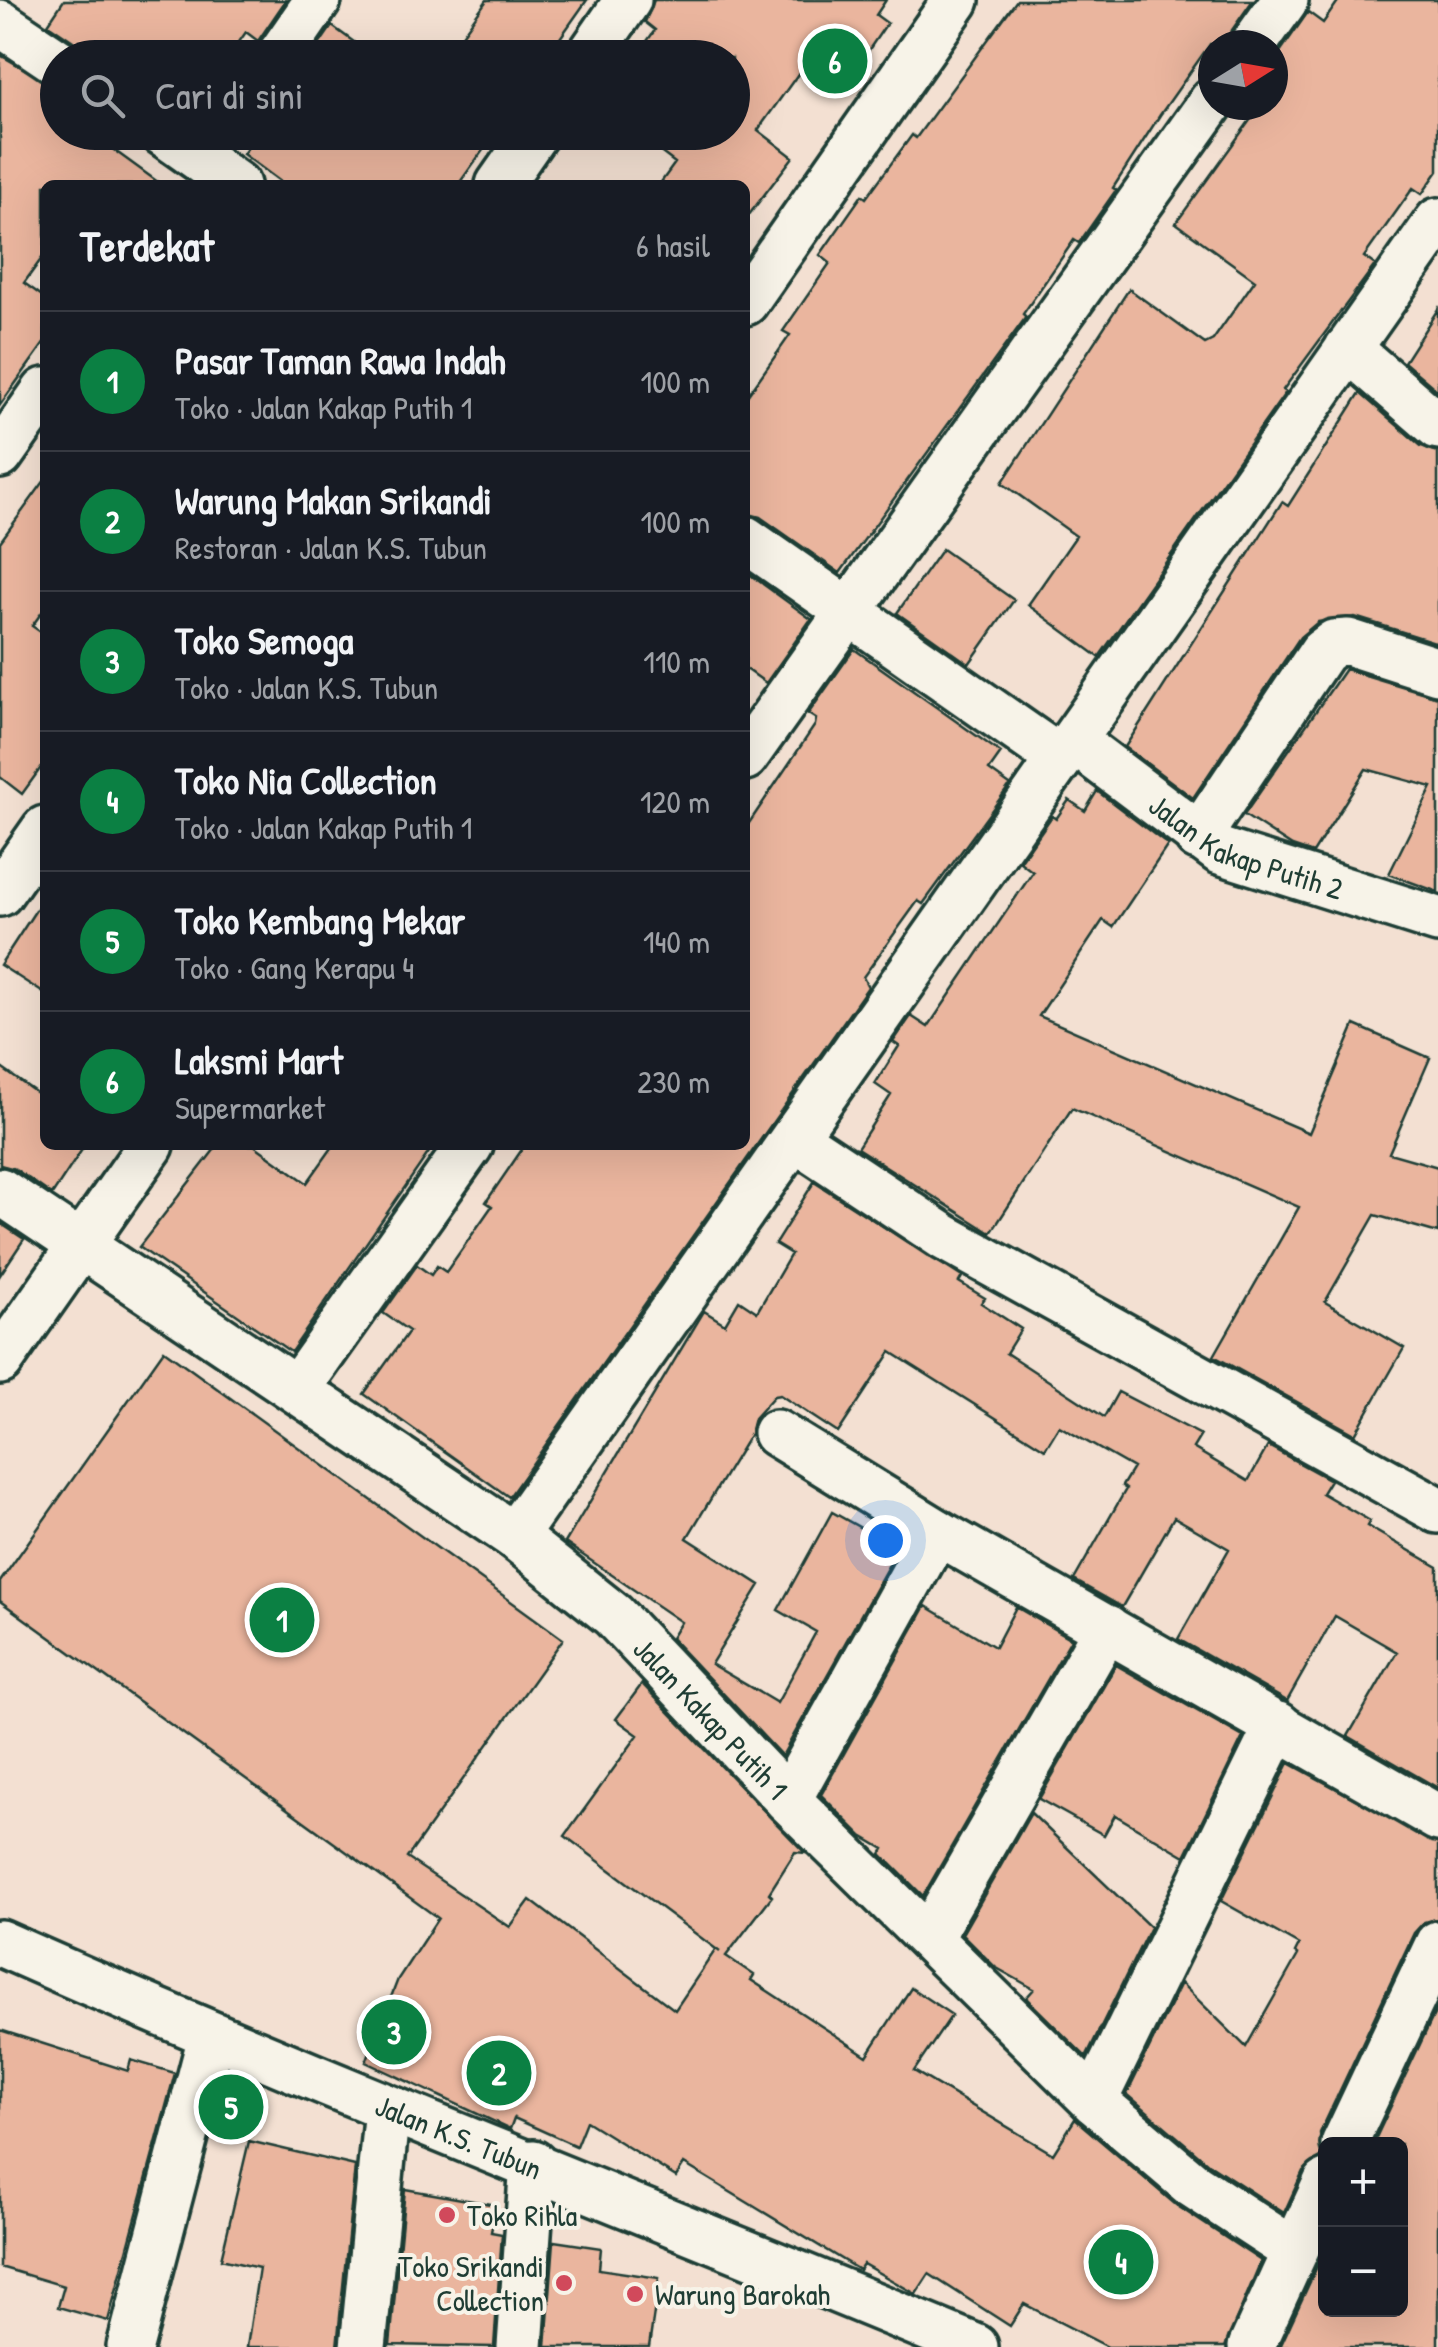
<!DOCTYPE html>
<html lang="id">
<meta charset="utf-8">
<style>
:root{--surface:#171b24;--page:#20242c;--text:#f1f3f6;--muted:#9ea1a6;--line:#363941;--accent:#0b8043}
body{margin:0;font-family:"Patrick Hand",sans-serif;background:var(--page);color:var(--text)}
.controls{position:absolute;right:30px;bottom:30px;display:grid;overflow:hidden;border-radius:15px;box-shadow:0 10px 40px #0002}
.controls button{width:90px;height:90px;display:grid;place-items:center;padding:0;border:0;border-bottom:2px solid var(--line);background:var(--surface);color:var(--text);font:50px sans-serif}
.compass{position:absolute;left:1198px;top:30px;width:90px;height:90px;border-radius:50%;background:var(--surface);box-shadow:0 10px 40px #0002;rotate:79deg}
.you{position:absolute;left:885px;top:1540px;width:35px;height:35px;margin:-25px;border:8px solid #fff;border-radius:50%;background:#1a73e8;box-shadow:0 0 0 15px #1a73e833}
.badge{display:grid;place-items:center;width:65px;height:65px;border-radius:50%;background:var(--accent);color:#fff;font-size:32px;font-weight:700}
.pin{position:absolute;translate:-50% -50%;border:5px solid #fff;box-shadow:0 2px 10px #0006}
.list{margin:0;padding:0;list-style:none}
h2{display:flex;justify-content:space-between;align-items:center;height:130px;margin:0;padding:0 40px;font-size:42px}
h2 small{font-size:32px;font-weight:400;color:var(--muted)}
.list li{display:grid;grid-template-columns:65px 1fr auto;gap:30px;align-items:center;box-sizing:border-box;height:140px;padding:0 40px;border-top:2px solid var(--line)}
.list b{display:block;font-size:38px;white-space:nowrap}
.list p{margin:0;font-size:32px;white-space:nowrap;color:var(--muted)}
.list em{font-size:32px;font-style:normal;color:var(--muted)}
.icon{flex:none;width:55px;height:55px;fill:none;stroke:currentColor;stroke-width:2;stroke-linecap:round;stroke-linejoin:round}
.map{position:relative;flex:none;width:1438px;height:2347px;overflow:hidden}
.search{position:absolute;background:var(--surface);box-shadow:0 10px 40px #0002;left:40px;top:40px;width:710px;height:110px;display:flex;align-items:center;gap:25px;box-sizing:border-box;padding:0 35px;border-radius:55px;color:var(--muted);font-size:38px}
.panel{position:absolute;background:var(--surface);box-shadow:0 10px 40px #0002;left:40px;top:180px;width:710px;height:970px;border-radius:15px}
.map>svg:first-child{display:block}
</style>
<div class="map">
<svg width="1438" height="2347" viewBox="0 0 1438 2347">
<rect width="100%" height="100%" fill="#f3e0d2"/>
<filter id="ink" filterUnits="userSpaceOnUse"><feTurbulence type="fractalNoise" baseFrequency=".01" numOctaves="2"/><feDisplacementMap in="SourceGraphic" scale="20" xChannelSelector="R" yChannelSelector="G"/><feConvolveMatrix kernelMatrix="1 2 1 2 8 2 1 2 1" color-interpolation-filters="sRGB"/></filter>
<g filter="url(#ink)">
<!-- building -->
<path fill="#eab59e" stroke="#1f3d34" stroke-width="2.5" d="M 64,0 L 286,0 L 258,41 L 246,32 L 228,58 L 83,58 L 73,41 L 48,24 Z
M 487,0 L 587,0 L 546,58 L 445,58 Z
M 654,0 L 886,0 L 876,15 L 887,23 L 845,85 L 808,60 L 758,130 L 793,157 L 745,220 L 745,185 L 659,185 L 675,163 L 634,132 L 732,132 L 732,58 L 635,58 L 655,30 L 645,22 Z
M 1017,0 L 1253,0 L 1232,30 L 1227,45 L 1210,44 L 1160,115 L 1113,188 L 1116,190 L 1079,243 L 1074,240 L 1023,314 L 1026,317 L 840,573 L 760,517 L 745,513 L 745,399 L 790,335 L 783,331 L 830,263 L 820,255 L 862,195 L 866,198 L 912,135 L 916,138 Z
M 1339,0 L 1438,0 L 1438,171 L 1422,194 L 1413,188 L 1364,257 L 1375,265 L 1283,390 L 1286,392 L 1099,657 L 1028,605 L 1076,536 L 1002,483 L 1129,289 L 1205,344 L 1213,340 L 1255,280 L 1176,223 L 1261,105 L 1273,105 L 1273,62 L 1308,12 L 1323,23 Z
M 332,26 L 376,58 L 310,58 Z
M 0,55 L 58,88 L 58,132 L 89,132 L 162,185 L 45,185 L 45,254 L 24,283 L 45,298 L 45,342 L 0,405 Z
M 259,132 L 496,132 L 458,185 L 285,185 L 243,154 Z
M 1438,309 L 1438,391 L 1404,362 Z
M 1360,393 L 1421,446 L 1438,452 L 1438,643 L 1355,617 L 1318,622 L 1300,637 L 1193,798 L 1125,747 L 1282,502 L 1288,506 Z
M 45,480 L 45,608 L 32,626 L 45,635 L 45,762 L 22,794 L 0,777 L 0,542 Z
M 942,549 L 1014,600 L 969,664 L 897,613 Z
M 745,571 L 811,619 L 766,683 L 745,668 Z
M 854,649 L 1001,753 L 989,770 L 1010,785 L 923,904 L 918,901 L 863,977 L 868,987 L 509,1497 L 364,1394 L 409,1331 L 383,1313 L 417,1265 L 431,1275 L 437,1266 L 446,1272 L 492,1206 L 486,1202 L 525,1145 L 745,1145 L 745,829 L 815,725 L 816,719 L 808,714 Z
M 1345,669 L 1438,697 L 1438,892 L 1389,874 L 1432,787 L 1366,769 L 1313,853 L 1292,846 L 1244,815 Z
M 1097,791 L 1168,845 L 1113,927 L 1103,920 L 1039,1016 L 1309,1133 L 1355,1025 L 1430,1058 L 1389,1153 L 1438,1167 L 1438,1233 L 1375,1215 L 1325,1302 L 1404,1348 L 1355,1434 L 1214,1356 L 1299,1207 L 1072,1108 L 991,1233 L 857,1148 L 891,1095 L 875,1084 L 899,1046 L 893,1042 L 911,1016 L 928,1027 L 1033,872 L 1020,862 L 1052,816 L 1056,819 L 1069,800 L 1085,811 Z
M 45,896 L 45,994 L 0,965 Z
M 0,1067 L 45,1099 L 45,1145 L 85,1145 L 52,1195 L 15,1169 L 0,1165 Z
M 218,1145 L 254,1145 L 307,1183 L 334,1145 L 434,1145 L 291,1352 L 139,1247 Z
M 814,1182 L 962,1277 L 959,1282 L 985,1298 L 981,1303 L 1021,1329 L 1006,1353 L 1104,1417 L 1118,1392 L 1201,1435 L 1193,1448 L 1248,1481 L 1268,1446 L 1330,1480 L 1322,1493 L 1370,1521 L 1367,1526 L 1438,1567 L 1438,1788 L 1348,1736 L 1397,1652 L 1335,1616 L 1287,1701 L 1178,1639 L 1229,1549 L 1174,1517 L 1122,1607 L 1074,1580 L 1126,1489 L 1122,1486 L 1133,1468 L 1059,1426 L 1045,1449 L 891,1352 L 838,1433 L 780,1395 L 774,1396 L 754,1418 L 750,1434 L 687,1538 L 760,1585 L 711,1664 L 777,1703 L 816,1632 L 778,1610 L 832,1512 L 870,1533 L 875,1525 L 902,1541 L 782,1756 L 671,1638 L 681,1622 L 565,1543 L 704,1311 L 725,1324 L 739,1300 L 757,1312 L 791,1254 L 775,1244 Z
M 0,1223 L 24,1239 L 0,1275 Z
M 164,1350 L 563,1639 L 407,1858 L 510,1927 L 530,1900 L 675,2010 L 716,1949 L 720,1952 L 565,1836 L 638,1735 L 616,1719 L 642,1684 L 805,1853 L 795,1852 L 769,1893 L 772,1896 L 726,1956 L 754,1975 L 751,1980 L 867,2056 L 911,1988 L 952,2015 L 914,2071 L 1053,2154 L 1075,2119 L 1176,2205 L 1261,2261 L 1225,2347 L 1108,2347 L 1024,2304 L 1010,2326 L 929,2274 L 916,2294 L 863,2264 L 859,2270 L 684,2164 L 676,2177 L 586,2121 L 576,2146 L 514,2118 L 510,2129 L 366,2062 L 398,1979 L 438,1918 L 0,1601 L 0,1582 Z
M 926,1606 L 995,1647 L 1016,1607 L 1071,1639 L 923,1896 L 881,1854 L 884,1849 L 862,1836 L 821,1795 Z
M 1116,1665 L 1243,1737 L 1185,1856 L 1115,1815 L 1104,1835 L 1039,1799 Z
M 1289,1763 L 1438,1844 L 1438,1918 L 1424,1922 L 1414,1933 L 1320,2133 L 1322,2157 L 1303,2171 L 1284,2213 L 1209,2164 L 1127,2094 L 1181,1983 L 1246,2047 L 1298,1955 L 1295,1953 L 1299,1945 L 1221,1901 Z
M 1031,1813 L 1150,1927 L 1086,2057 L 1026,1998 L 1034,1989 L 995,1967 L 962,1934 Z
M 1438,2006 L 1438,2347 L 1280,2347 L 1326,2247 L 1326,2310 L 1400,2310 L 1400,2144 L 1373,2144 Z
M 0,2030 L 128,2071 L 131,2060 L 175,2073 L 108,2321 L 58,2307 L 64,2286 L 0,2267 Z
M 226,2082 L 262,2093 L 250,2137 L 215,2127 Z
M 249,2141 L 355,2166 L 337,2347 L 247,2347 L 259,2268 L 221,2259 Z
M 405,2189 L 496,2205 L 491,2232 L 502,2234 L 494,2347 L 390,2345 Z
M 554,2241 L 601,2248 L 599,2269 L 659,2278 L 649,2347 L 546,2347 Z"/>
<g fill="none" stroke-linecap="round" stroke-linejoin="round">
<!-- minor casing -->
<g stroke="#1f3d34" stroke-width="52">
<g id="minor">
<path d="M 0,23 L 58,62"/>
<path d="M 1253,45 L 1285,0"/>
<path d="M 278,58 L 318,0"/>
<path d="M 588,58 L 628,0"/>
<path d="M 162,132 L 237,185"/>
<path d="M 499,185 L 536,132"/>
<path d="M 745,302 L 956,0"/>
<path d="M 1348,348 L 1438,426"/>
<path d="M 0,455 L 45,391"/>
<path d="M 745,539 L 1060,759"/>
<path id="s1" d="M 1074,741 L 1220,851 L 1438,920"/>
<path d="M 745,757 L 1213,100"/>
<path d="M 1198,837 L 1322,652 L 1334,643 L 1348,642 L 1438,671"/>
<path d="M 0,893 L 45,829"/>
<path d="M 795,1138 L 944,1237 L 1438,1510"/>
<path id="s2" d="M 0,1191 L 514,1536 L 613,1615 L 788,1800 L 1094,2101 L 1193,2185 L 1294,2251"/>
<path d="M 0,1361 L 151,1145"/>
<path d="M 297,1389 L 470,1145"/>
<path d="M 776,1433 L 937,1532 L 1438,1818"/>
<path d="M 514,1536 L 1438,221"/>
<path d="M 788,1800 L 937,1532"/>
<path d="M 930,1936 L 1107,1628"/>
<path id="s3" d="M 0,1943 C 322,2086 651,2212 975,2347"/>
<path d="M 1094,2101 L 1278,1725"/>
<path d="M 1344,2144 L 1438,1944"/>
<path d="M 130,2347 L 211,2037"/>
<path d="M 363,2347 L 387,2108"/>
<path d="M 520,2347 L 533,2163"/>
<path d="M 1251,2347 L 1326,2183"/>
</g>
</g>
<!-- minor -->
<use href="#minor" stroke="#f7f3e8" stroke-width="45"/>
</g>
</g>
<!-- markers -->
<g fill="#d1495b" stroke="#f7f3e8" stroke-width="4">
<circle cx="447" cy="2215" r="10"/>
<circle cx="564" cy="2283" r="10"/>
<circle cx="635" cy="2294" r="10"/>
</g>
<g text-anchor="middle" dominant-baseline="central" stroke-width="8" stroke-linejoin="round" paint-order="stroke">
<!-- street labels -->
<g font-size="30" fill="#1f3d34" stroke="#f7f3e8">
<text stroke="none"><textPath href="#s1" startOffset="205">Jalan Kakap Putih 2</textPath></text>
<text stroke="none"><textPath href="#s2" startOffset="888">Jalan Kakap Putih 1</textPath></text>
<text stroke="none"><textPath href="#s3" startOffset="498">Jalan K.S. Tubun</textPath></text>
</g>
<!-- poi labels -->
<g font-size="30" fill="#1f3d34" stroke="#f7f3e8" text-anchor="start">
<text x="467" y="2215">Toko Rihla</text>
<text x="544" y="2266" text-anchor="end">Toko Srikandi<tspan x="544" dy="34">Collection</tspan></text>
<text x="655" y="2294">Warung Barokah</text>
</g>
</g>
</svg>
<div class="controls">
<button>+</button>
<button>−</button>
</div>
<svg class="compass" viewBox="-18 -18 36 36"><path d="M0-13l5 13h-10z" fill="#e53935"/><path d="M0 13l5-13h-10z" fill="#9ea1a6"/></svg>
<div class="you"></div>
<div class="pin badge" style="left:282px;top:1620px">1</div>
<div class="pin badge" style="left:499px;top:2073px">2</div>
<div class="pin badge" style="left:394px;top:2032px">3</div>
<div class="pin badge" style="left:1121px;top:2262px">4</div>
<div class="pin badge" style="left:231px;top:2107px">5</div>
<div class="pin badge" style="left:835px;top:61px">6</div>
<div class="search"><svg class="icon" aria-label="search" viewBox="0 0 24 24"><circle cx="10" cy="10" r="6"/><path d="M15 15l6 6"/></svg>Cari di sini</div>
<section class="panel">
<h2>Terdekat<small>6 hasil</small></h2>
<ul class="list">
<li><span class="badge">1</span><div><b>Pasar Taman Rawa Indah</b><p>Toko · Jalan Kakap Putih 1</p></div><em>100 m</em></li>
<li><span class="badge">2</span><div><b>Warung Makan Srikandi</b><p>Restoran · Jalan K.S. Tubun</p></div><em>100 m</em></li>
<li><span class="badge">3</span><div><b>Toko Semoga</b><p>Toko · Jalan K.S. Tubun</p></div><em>110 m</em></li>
<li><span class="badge">4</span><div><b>Toko Nia Collection</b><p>Toko · Jalan Kakap Putih 1</p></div><em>120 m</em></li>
<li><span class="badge">5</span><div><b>Toko Kembang Mekar</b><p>Toko · Gang Kerapu 4</p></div><em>140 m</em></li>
<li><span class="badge">6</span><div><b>Laksmi Mart</b><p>Supermarket</p></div><em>230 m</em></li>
</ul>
</section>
</div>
